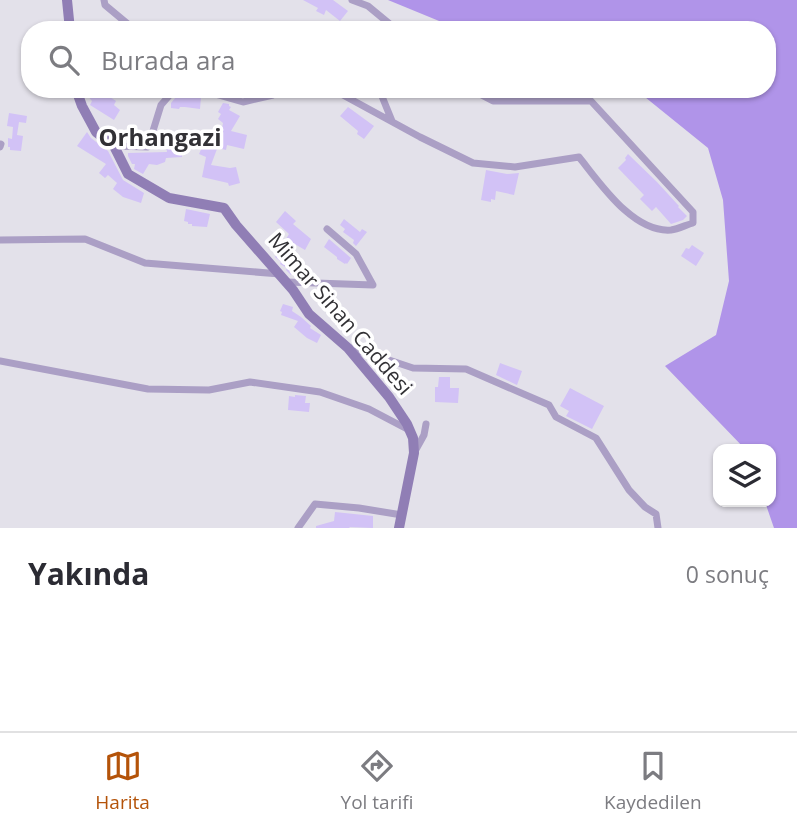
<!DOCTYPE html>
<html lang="tr">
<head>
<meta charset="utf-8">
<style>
	:root { --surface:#fff; --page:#f7f7f7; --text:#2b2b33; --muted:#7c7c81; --line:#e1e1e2; --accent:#b45309 }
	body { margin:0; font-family:"Open Sans",sans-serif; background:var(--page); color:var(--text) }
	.controls { position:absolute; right:21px; bottom:21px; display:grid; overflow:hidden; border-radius:14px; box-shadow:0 2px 5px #0004 }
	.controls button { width:63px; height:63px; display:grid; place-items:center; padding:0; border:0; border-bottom:2px solid var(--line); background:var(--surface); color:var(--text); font:35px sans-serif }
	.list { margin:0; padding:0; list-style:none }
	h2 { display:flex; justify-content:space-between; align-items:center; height:91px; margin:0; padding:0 28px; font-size:30px }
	h2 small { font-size:23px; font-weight:400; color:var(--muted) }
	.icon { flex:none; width:38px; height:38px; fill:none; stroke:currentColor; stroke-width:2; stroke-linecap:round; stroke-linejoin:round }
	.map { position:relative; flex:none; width:797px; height:528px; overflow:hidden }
	.search { position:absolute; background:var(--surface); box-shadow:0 2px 5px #0004; left:21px; right:21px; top:21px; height:77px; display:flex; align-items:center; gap:18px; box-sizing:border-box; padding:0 24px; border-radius:28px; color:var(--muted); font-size:26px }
	.sheet { height:203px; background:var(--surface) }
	nav { display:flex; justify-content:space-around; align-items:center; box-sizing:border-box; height:98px; border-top:2px solid var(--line); background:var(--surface); font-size:19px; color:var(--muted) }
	nav a { display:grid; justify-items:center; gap:4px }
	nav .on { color:var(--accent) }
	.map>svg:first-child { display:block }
	.forest { fill:#b094e9 }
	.building { fill:#d2c2f6 }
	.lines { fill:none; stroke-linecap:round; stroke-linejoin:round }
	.street { stroke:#ab9fc5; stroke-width:7 }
	.secondary { stroke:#907eb5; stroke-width:10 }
	.labels { text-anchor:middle; stroke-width:7; stroke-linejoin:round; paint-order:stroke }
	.street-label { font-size:21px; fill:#323135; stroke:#fff }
	.quarter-label { font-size:24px; font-weight:bold; fill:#323135; stroke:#fff }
</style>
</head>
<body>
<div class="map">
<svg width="797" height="528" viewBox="0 0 797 528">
	<rect width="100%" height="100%" fill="#e3e1ea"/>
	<path class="forest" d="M388 0H797V528H774L765 502H771V449H745L665 366 716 335 729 281 723 200 708 148 635 89H767V30H461Z"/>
	<path class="building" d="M303 0H333L348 11 340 21 326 10 324 15 316 11 318 8Z
		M89 89H98L116 101 114 105 120 110 114 120 90 105 92 101 86 94Z
		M180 92 201 97 200 109 185 107H180L179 109 171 108V103Z
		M223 103 229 104V106L231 107 229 110 240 116 231 131 247 135 244 149 227 145 226 150 218 148 223 123 218 119 221 114 218 112Z
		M348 107 374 126 364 139 357 134 358 131 340 116Z
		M9 113 27 116 26 123 19 122 17 135 23 136 21 151 10 150V147H8V138L12 139 13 127 7 126Z
		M87 132 91 138 108 151 123 180 144 193 141 203 123 197 113 189 117 183 108 175 105 178 99 173 106 164 77 146Z
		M181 142 182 157 166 158 165 162 157 165 149 164 143 174 134 169 135 164H132L128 156V153L167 152 166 144Z
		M204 143 217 149 211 165 230 168 236 167 240 183 229 186 228 183 202 177 206 157 199 154Z
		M628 154 657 182 679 206 678 207 687 216 683 220 671 224 656 207 652 211 640 199 644 195 618 168 626 160 625 158Z
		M486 170 507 174 519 173 514 195 496 191 495 200 491 199V202L481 200Z
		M186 209 210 214 207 227 192 226V224H188V222L184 221Z
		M285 211 296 221 293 224 311 239 305 250 293 243 287 252 297 258 293 264 297 265 291 275 286 270 287 268 280 264 281 262 275 257 289 234 276 222Z
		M344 219 360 232 362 229 367 232 356 246 353 243 354 240 343 232 345 229 340 225Z
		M329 239 351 258 347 264 346 263 345 264 337 259V257L324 247Z
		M692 245 704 253 696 266 681 256 686 248 689 249Z
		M283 304 293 307 292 311 301 317 311 326 310 328 321 335 317 343 307 338 294 327 298 321 281 315 282 312 280 311Z
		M500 363 522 371 517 385 496 375Z
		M439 377H450V388H459L458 403 435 402V387H438Z
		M570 388 604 406 592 429 566 416 569 411 560 406Z
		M295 395 306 396 305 403H310L309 412 288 410 289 396 295 397Z
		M335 512 373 516V528L350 527 349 528H316V526L334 521Z"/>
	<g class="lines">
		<path class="street" d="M104 0 105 5 135 30
			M352 0 368 6 397 30
			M189 89 208 92 243 102 273 95 281 89
			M337 89 343 95 420 137 473 163 515 167 579 157C600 183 633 233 671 230 678 229 686 225 693 223V212L591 101H493L470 89
			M379 89 392 121
			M114 146 148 147 161 105 175 89
			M0 147 1 144
			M0 240 85 239 145 263 280 274
			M287 282 373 285 356 254 327 229
			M351 351 365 352 413 368 466 369 549 405 556 417 596 438 629 490 645 507 656 514 658 528
			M0 361 148 389 209 390 250 382 320 392 369 409 409 430
			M414 453 424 435 426 424
			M298 528 315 504 359 508 402 515"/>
		<path class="secondary" d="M67 0 70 30
			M76 89 82 106 96 132 114 146 128 174 169 198 224 208 236 225 293 290 309 314 348 348 389 397 407 424 413 438 414 453 399 528"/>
	</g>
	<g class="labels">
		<g class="street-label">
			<text transform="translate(340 314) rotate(49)" y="7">Mimar Sinan Caddesi</text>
		</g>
		<g class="quarter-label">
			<text x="160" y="146">Orhangazi</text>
		</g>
	</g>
</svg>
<div class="controls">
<button><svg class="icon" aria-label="layers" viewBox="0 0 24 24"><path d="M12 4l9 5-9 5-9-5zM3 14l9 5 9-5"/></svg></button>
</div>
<div class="search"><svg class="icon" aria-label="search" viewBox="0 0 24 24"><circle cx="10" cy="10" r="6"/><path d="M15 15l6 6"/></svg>Burada ara</div>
</div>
<section class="sheet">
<h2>Yakında<small>0 sonuç</small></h2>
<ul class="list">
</ul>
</section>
<nav>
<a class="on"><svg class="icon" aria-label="map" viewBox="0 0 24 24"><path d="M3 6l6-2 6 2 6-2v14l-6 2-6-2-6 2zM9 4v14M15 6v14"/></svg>Harita</a>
<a><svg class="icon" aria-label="directions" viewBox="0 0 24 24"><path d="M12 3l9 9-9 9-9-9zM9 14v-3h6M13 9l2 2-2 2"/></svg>Yol tarifi</a>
<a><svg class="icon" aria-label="saved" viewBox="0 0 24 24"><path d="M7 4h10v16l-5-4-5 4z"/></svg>Kaydedilen</a>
</nav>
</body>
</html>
